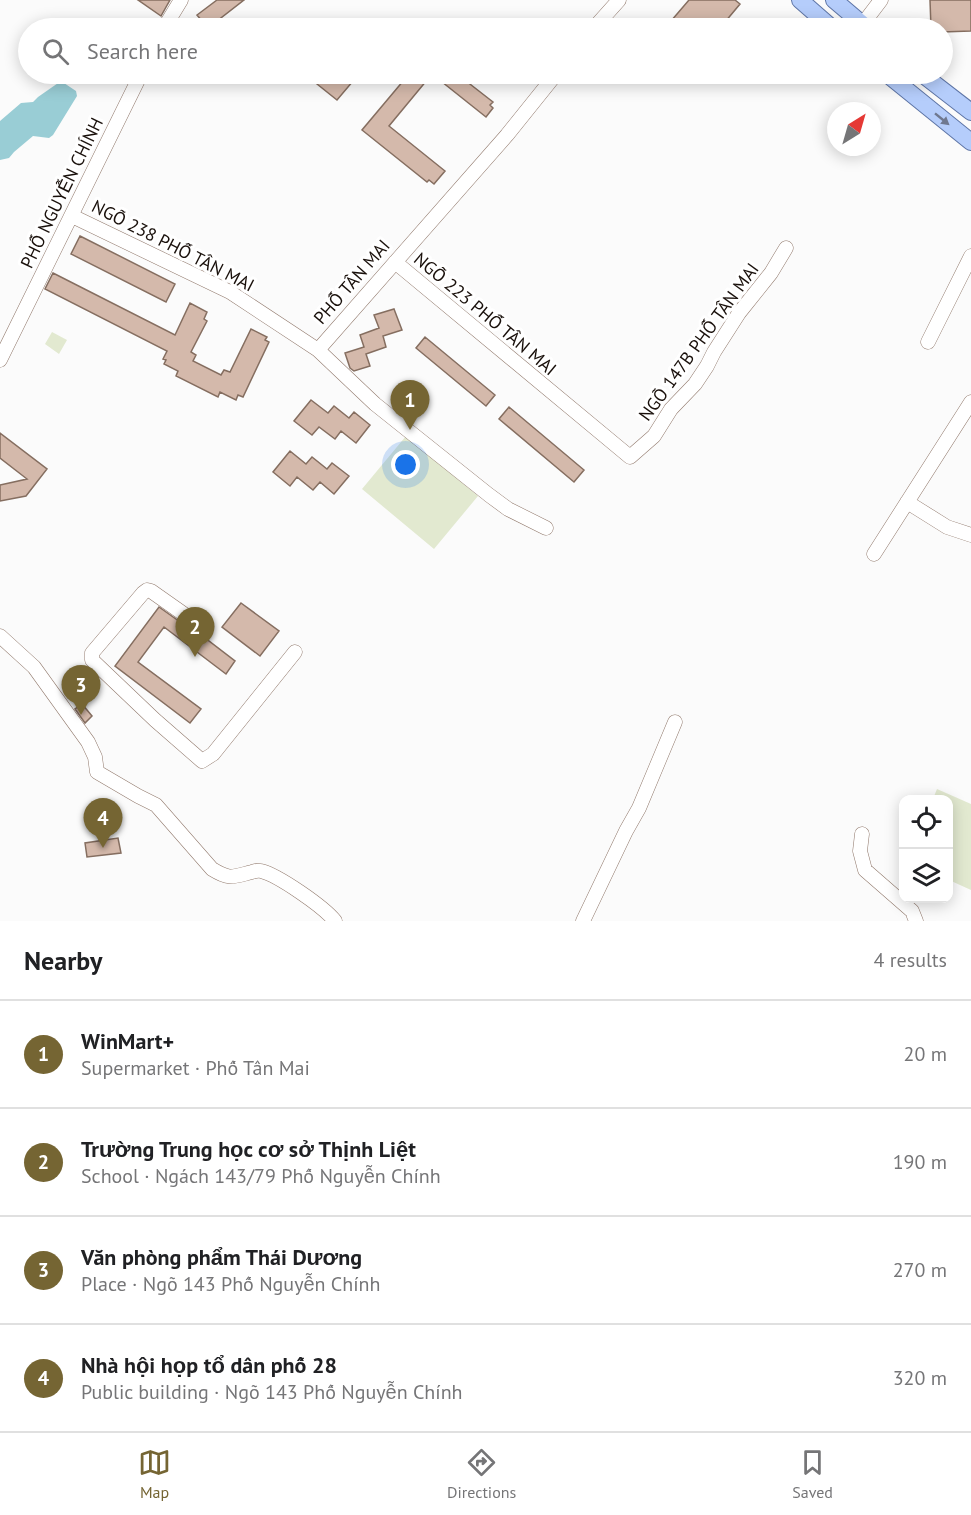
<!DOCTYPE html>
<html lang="en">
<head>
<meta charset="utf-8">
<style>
	:root { --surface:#fff; --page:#f2f2f2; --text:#202124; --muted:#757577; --line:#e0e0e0; --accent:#756533 }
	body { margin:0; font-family:"PT Sans",sans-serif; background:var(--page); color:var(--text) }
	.controls { position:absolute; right:18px; bottom:18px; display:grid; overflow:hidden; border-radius:12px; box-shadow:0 3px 15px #0003 }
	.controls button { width:54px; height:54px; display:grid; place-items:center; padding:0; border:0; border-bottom:2px solid var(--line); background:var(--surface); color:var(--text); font:30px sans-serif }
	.compass { position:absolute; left:827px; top:102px; width:54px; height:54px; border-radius:50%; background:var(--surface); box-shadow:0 3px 15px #0003; rotate:37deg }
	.you { position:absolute; left:406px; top:465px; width:21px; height:21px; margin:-15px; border:4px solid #fff; border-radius:50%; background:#1a73e8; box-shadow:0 0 0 9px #1a73e833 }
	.badge { display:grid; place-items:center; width:39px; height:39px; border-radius:50%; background:var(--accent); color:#fff; font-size:20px; font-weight:700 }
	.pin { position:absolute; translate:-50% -50px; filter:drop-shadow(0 2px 3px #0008) }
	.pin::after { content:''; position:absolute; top:32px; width:21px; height:18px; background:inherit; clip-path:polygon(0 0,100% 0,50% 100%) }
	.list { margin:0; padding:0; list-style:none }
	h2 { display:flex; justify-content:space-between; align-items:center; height:78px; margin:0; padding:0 24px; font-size:26px }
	h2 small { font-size:20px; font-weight:400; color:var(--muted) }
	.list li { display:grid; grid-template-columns:39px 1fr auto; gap:18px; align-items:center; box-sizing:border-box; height:108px; padding:0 24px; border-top:2px solid var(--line) }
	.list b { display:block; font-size:22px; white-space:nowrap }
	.list p { margin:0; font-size:20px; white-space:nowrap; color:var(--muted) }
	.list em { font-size:20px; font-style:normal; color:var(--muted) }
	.icon { flex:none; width:33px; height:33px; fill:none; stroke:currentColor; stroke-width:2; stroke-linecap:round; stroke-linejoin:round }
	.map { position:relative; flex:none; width:971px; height:921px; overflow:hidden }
	.search { position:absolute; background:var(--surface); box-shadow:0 3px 15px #0003; left:18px; right:18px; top:18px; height:66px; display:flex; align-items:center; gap:15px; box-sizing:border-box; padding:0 21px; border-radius:33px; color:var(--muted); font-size:22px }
	.sheet { height:510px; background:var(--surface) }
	nav { display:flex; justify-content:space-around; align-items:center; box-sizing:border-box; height:84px; border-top:2px solid var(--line); background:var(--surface); font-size:16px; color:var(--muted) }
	nav a { display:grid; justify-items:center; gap:3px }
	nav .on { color:var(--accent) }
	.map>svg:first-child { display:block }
	.green { fill:#e2e9d0 }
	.water { fill:#99cdd5 }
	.building { fill:#d4b9ab; stroke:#856e60; stroke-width:1.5 }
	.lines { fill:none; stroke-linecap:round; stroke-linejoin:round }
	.minor-casing { stroke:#91796c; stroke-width:15 }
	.major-casing { stroke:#5e75a6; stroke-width:18 }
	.minor { stroke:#fff; stroke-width:14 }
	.major { stroke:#b5cdfb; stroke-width:16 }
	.oneway { fill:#6f788f }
	.labels { text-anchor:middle; stroke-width:6; stroke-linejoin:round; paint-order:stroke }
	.street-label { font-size:18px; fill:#19100b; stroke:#fff }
</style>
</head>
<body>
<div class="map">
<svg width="971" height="921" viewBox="0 0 971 921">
	<rect width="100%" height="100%" fill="#fbfbfb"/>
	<path class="green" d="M52 332 67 340 59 354 45 344Z
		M406 436 478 496 434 549 362 489Z
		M937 789 971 804V890L949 880 948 800 933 799Z"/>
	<path class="water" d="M61 81 76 91 77 96 53 135 49 138 33 136 14 152 9 158 0 160V121L21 103 33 102 38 97Z"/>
	<path class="building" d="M138 0H170L161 16Z
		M217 0H244L208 28 197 15Z
		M689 0H735L740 4 720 28H665Z
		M930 0H971V31L942 32V28H931Z
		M318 74H359L337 100 312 80Z
		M409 74H457L493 102 490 105 493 108 486 117 432 74 389 126 445 171 434 184 429 180 427 182 362 130Z
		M80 236 175 284 166 302 71 254Z
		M53 273 175 335 190 303 207 312 204 319 207 321 191 352 196 355 193 361 221 375 224 370 230 372 251 329 267 337 265 340 269 342 243 397 238 395 236 400 220 392 218 397 176 376 178 371 164 364 166 360 163 359 167 351 45 289Z
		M394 309 402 330 383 336 386 347 366 354 370 366 354 371 350 368 345 353 364 347 360 335 379 328 374 315Z
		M425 337 495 395 486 406 416 348Z
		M311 400 328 413 334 406 349 418 354 412 370 425 356 443 341 431 335 439 319 427 312 435 294 421Z
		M509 407 584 470 574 482 499 419Z
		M0 433 47 469 26 496 0 501V485L27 479 0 458Z
		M290 451 306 464 312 457 327 469 332 463 349 476 334 494 320 482 313 490 297 477 290 486 273 472Z
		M241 603 279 631 260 656 222 627Z
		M159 607 200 636 205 638 235 661 226 674 164 627 138 662 201 709 190 723 115 666Z
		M82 704 92 716 85 723 75 709Z
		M118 838 121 853 87 857 85 843Z"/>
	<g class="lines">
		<g class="minor-casing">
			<path id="minor" d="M862 25 881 0
				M164 28 181 0
				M594 28 619 0
				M72 216 230 292 318 350 375 404 489 495 508 509 546 528
				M395 262 630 457 654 436 671 409 695 384 707 366 714 352 739 313 771 273 786 248
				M928 342 971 256
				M318 350 507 135 556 74
				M0 360 141 74
				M907 502 947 527 971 535
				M874 554 971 402
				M205 629 151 591 147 590 143 593 92 653V660L155 720 202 761 213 754 295 652
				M0 636 34 667 88 742 95 757 97 772 138 796 156 805 212 869C230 880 232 877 252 872 255 871 257 870 261 871 278 875 324 907 335 921
				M862 834 860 851 865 870 912 911 916 921
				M583 921 626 831 639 808 675 722"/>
		</g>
		<g class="major-casing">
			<path id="major" d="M800 0 832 28
				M834 0 867 28
				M887 74 971 142
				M922 74 971 112"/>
		</g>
		<use href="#minor" class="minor"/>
		<use href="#major" class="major"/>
	</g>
	<defs><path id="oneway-solid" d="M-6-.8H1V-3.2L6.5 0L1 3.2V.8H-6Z" transform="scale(1.5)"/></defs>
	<use class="oneway" href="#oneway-solid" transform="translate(942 119) rotate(39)"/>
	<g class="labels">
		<g class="street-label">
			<text transform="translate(62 193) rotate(-64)" y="6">PHỐ NGUYỄN CHÍNH</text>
			<text transform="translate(173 246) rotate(27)" y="6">NGÕ 238 PHỐ TÂN MAI</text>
			<text transform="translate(352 282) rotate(-49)" y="6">PHỐ TÂN MAI</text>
			<text transform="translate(485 314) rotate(40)" y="6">NGÕ 223 PHỐ TÂN MAI</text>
			<text transform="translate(699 342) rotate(-54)" y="6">NGÕ 147B PHỐ TÂN MAI</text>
		</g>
	</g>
</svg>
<div class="controls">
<button><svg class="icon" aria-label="locate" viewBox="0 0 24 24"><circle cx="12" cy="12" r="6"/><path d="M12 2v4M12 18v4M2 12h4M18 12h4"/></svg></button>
<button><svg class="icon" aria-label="layers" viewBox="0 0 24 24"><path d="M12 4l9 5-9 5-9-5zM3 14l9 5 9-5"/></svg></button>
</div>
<svg class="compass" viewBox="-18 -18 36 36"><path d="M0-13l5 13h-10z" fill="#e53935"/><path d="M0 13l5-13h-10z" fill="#757577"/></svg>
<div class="you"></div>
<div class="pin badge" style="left:410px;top:430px">1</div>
<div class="pin badge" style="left:195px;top:657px">2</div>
<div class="pin badge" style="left:81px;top:715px">3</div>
<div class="pin badge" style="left:103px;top:848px">4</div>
<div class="search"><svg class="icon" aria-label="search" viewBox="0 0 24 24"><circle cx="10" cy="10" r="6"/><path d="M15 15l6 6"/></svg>Search here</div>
</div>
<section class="sheet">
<h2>Nearby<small>4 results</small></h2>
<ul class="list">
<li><span class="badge">1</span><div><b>WinMart+</b><p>Supermarket · Phố Tân Mai</p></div><em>20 m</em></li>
<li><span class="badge">2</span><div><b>Trường Trung học cơ sở Thịnh Liệt</b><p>School · Ngách 143/79 Phố Nguyễn Chính</p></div><em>190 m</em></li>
<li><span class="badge">3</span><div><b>Văn phòng phẩm Thái Dương</b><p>Place · Ngõ 143 Phố Nguyễn Chính</p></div><em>270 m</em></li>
<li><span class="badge">4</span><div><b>Nhà hội họp tổ dân phố 28</b><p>Public building · Ngõ 143 Phố Nguyễn Chính</p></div><em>320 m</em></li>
</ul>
</section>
<nav>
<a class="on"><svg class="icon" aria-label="map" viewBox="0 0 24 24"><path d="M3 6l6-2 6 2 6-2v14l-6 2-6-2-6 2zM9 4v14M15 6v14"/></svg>Map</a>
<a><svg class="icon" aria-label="directions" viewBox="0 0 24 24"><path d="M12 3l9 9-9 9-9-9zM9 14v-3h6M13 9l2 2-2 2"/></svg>Directions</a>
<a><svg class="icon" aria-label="saved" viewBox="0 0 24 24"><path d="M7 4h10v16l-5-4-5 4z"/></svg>Saved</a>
</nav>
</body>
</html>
